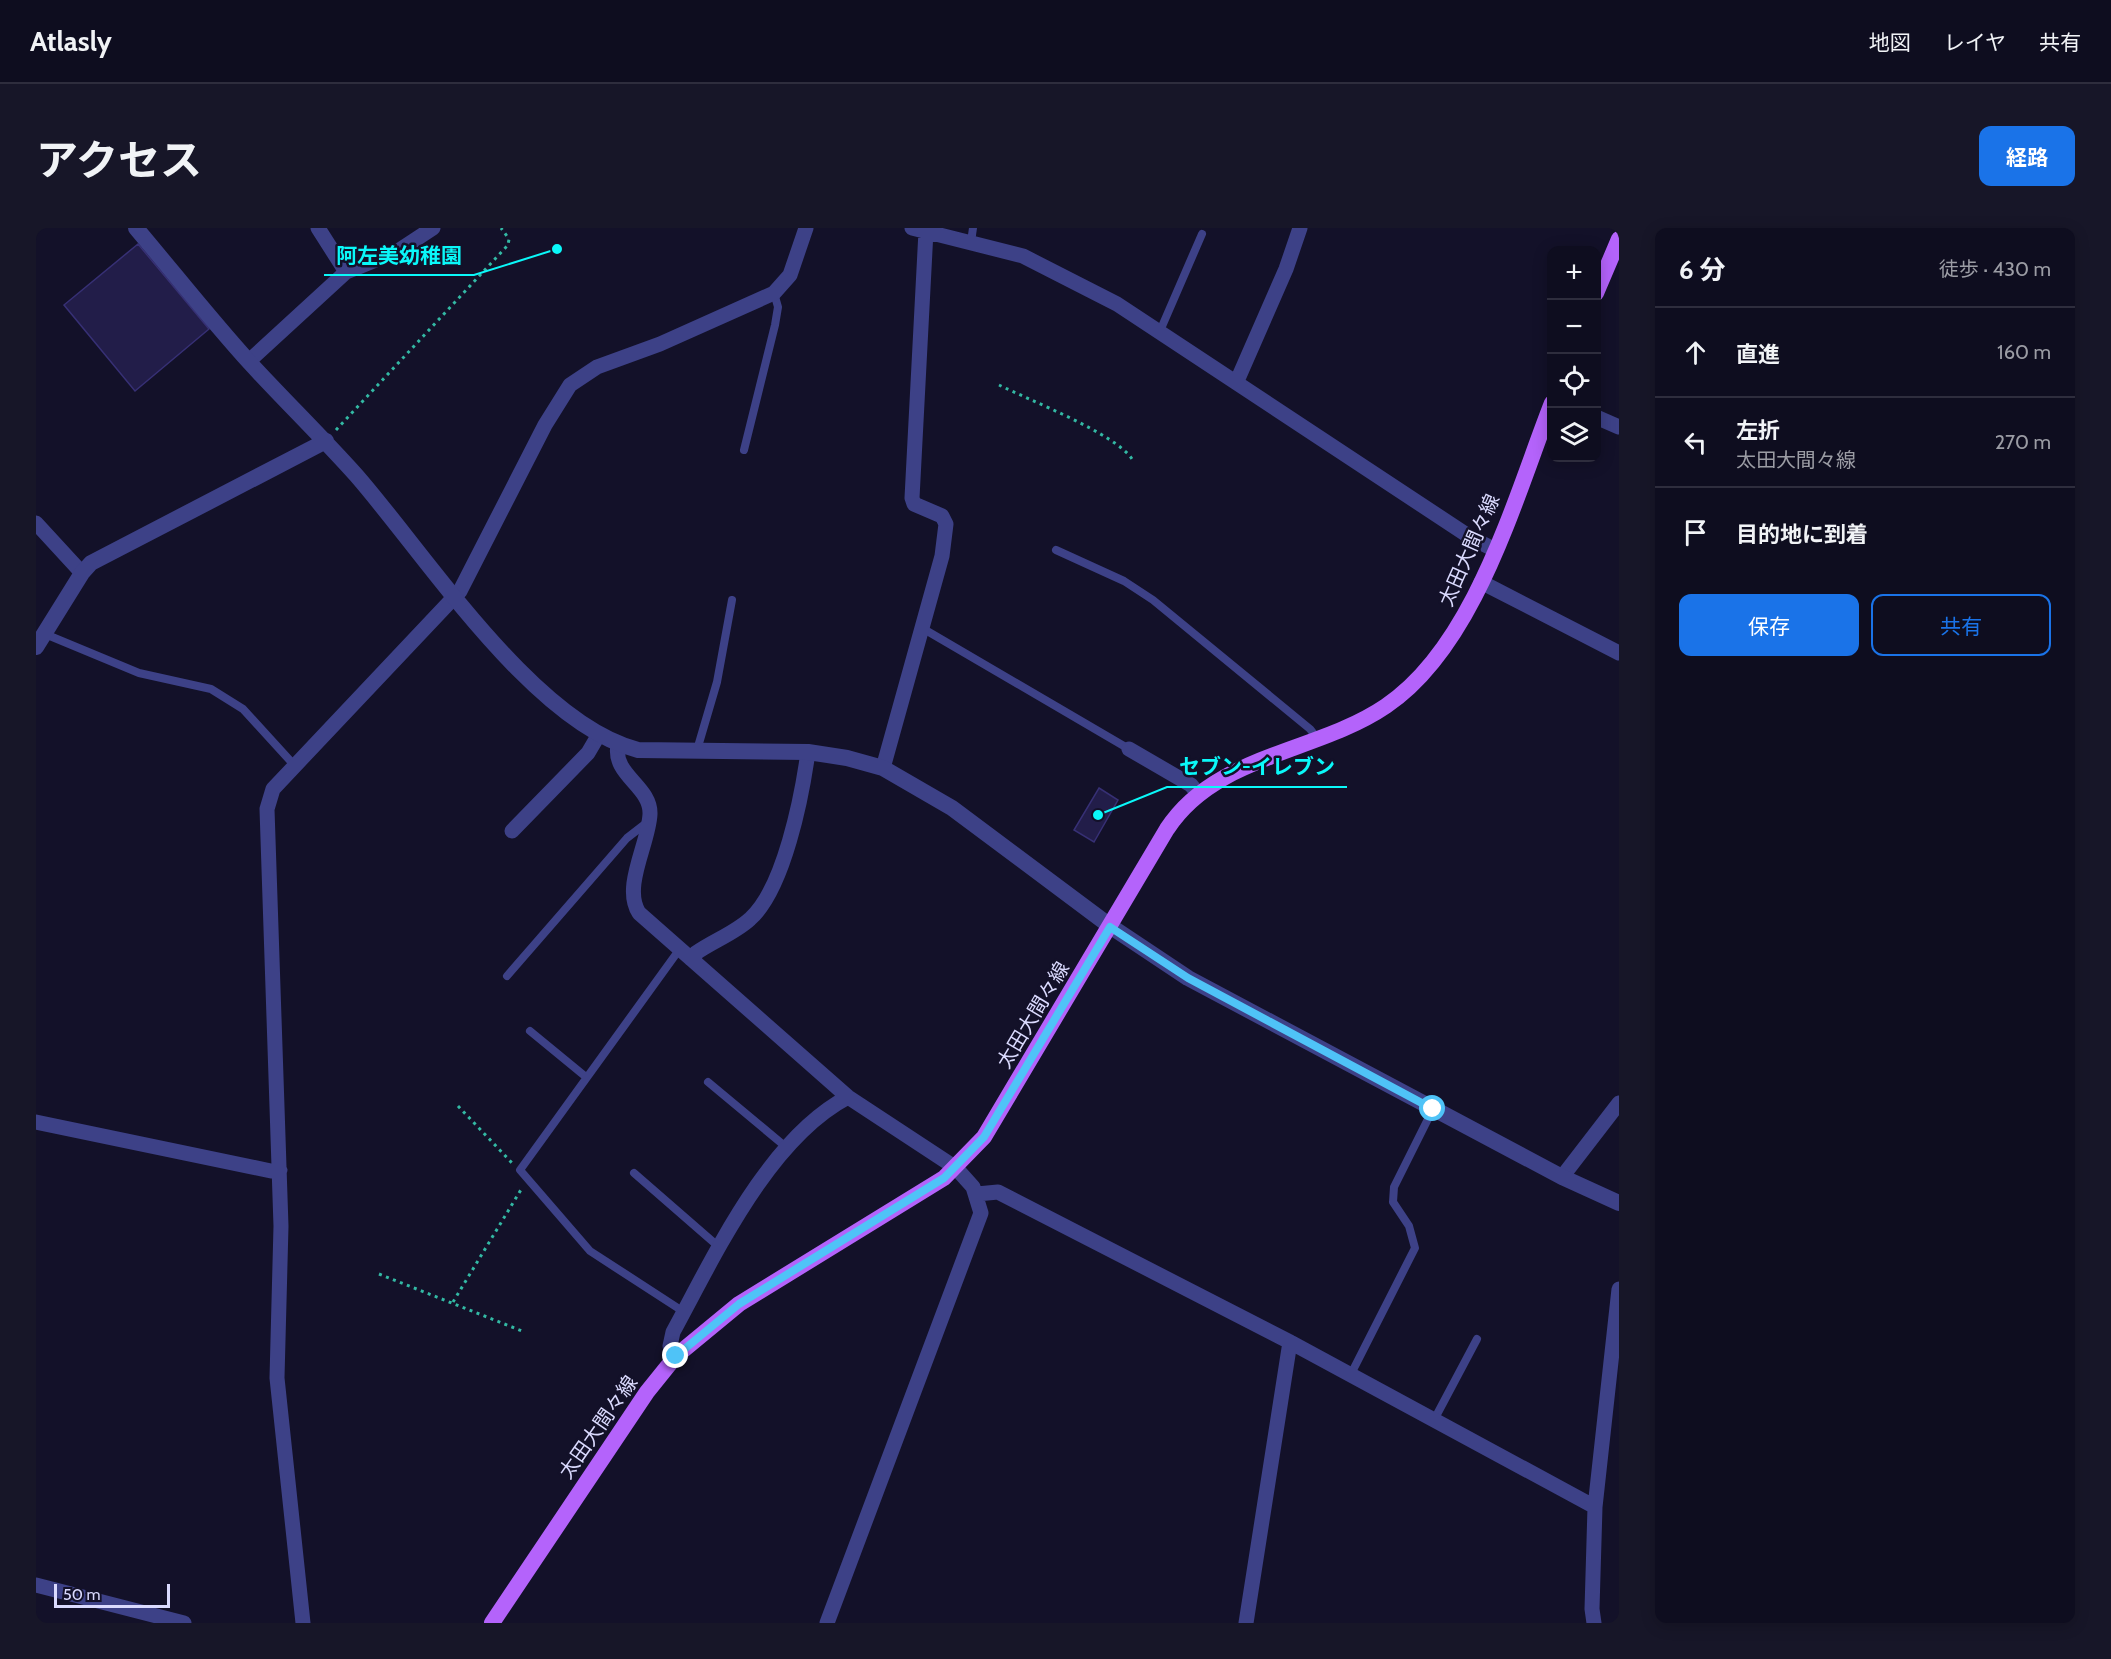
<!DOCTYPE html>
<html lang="ja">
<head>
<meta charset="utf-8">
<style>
	:root { --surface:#0e0d1f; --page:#171628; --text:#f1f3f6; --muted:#9b9ca4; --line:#2e2d3d; --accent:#1a73e8 }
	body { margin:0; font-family:Cabin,"Noto Sans JP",sans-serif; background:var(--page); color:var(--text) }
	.controls { position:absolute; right:18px; top:18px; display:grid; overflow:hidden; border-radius:12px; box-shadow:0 3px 15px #0003 }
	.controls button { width:54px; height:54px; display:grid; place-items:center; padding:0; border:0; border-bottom:2px solid var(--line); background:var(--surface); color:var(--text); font:30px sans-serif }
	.scale { position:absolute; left:18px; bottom:15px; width:116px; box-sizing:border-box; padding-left:6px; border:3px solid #dadafe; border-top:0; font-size:16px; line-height:21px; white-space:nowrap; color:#dadafe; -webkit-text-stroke:4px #131129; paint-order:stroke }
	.stop { position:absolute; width:18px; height:18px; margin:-14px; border:4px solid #4fc3f7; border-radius:50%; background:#fff }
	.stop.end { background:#4fc3f7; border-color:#fff; box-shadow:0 2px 6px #0008 }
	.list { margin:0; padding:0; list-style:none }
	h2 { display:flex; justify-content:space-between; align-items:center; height:78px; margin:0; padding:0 24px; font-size:26px }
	h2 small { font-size:20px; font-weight:400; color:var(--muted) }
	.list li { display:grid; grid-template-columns:39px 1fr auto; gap:18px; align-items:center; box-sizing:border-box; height:90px; padding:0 24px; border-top:2px solid var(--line) }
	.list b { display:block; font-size:22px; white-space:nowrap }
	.list p { margin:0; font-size:20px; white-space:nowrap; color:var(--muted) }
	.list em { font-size:20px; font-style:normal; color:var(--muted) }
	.actions { display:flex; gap:12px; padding:18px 24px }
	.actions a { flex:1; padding:14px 0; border:2px solid var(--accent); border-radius:12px; text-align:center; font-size:21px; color:var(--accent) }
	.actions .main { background:var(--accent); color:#fff }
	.icon { flex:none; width:33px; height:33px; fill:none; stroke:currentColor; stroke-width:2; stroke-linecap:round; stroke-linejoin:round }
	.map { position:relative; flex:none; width:1583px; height:1395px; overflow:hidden; border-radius:12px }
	header { display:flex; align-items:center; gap:36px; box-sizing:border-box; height:84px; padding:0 30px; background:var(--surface); border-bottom:2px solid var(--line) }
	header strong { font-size:28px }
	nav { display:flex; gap:33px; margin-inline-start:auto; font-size:21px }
	.intro { display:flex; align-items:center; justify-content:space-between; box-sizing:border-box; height:144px; padding:0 36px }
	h1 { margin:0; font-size:42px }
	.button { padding:15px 27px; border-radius:12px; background:var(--accent); color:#fff; font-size:21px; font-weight:700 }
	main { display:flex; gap:36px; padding:0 36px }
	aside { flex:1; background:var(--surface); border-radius:12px; box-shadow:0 3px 15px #0003 }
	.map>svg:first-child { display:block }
	.building { fill:#221d49; stroke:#373075; stroke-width:1.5 }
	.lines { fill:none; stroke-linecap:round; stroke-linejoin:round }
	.path { stroke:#33b9a4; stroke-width:3; stroke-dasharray:3 4.5; stroke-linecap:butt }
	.service { stroke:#3d4187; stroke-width:8 }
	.minor { stroke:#3d4187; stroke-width:15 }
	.tertiary { stroke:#3d4187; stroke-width:16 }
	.primary { stroke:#b463fb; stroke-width:16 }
	.route { stroke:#4fc3f7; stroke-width:8 }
	.labels { text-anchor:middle; stroke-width:5; stroke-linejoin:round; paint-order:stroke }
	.street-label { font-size:20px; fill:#dadafe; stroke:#131129 }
	.leader { fill:none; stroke:#0af8f9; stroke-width:2 }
	.callout-dot { fill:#0af8f9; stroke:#131129; stroke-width:2 }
	.callout-label { font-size:21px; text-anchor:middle; font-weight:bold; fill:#0af8f9; stroke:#131129; stroke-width:5; stroke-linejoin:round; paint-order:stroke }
</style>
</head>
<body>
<header>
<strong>Atlasly</strong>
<nav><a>地図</a><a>レイヤ</a><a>共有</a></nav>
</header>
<div class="intro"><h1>アクセス</h1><a class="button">経路</a></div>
<main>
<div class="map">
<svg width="1583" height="1395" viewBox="0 0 1583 1395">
	<rect width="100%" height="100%" fill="#131129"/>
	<path class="building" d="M102 16 173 101 99 163 28 77Z
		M1063 560 1082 572 1058 614 1038 602Z"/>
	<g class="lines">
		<path class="path" d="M963 157C993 172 1080 206 1096 231
			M300 202 472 17 473 11 465 0
			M422 878 477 936
			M343 1046 486 1103
			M417 1074 486 960"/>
		<path class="service" d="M935 14 937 0
			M1124 103 1166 6
			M708 222 739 97 742 79 738 65
			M1020 322 1088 353 1117 372 1274 501 1281 510
			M886 400 1093 521
			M9 406 103 445 175 461 207 481 259 538
			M661 522 681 454 696 372
			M643 722 484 942 554 1023 648 1084
			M471 748 591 610 613 593
			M494 803 550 849
			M672 854 750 919
			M598 945 683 1019
			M1315 1146 1379 1020 1373 998 1357 974 1358 959 1397 881
			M1398 1192 1441 1111"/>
		<path class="minor" d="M282 0 310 44
			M876 0 987 28 1081 76 1434 309 1459 322
			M213 133 310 44 362 23 397 0
			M1201 153 1250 41 1264 0
			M1560 189 1583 199
			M0 295 46 345
			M1445 354 1583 425
			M582 517C576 547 615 558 614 586 613 615 586 659 603 685L812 869 920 940 937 959 945 985 791 1395
			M1093 521 1155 557 1163 567
			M847 540 906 328 910 296 906 288 878 276 876 270 890 3
			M476 603 552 525 562 508
			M655 731 660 725C677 713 699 705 714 691 748 661 766 568 772 524
			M0 894 235 943 244 942
			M1526 949 1583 875
			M941 966 962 964 1254 1114 1559 1279
			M640 1128 634 1118 637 1104C679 1027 732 911 812 869
			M0 1357 148 1395
			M267 1395 241 1150 245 998 231 581 237 561 424 363 509 197 534 157 561 139 624 116 738 65 754 47 770 0
			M1210 1395 1254 1114
			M1558 1395 1556 1381 1559 1279 1583 1061"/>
		<path class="tertiary" d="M100 0C138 45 175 92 214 135 249 173 286 209 320 247 390 327 498 496 602 522L772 524 811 530 847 540 916 580 1074 698 1152 750 1526 949 1583 975
			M0 419 46 345 55 335 290 213"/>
		<path class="primary" d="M1560 65 1583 11
			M456 1395 611 1164 640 1128 703 1076 908 950 948 909 1131 601C1180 526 1281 525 1350 478 1439 418 1478 272 1516 175"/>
	</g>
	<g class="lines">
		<path class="route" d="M640 1128 703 1076 908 950 948 909 1074 699 1152 750 1397 881"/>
	</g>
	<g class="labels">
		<g class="street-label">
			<text transform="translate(1433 322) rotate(-66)" y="7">太田大間々線</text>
			<text transform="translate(997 787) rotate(-59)" y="7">太田大間々線</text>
			<text transform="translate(562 1199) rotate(-55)" y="7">太田大間々線</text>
		</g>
	</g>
	<path class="leader" d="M521 21L438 47H288M1062 587L1131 559H1311"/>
	<g class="callout-dot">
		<circle cx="521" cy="21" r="6"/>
		<circle cx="1062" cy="587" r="6"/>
	</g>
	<g class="callout-label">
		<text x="363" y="35">阿左美幼稚園</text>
		<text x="1221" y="546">セブン-イレブン</text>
	</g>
</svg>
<div class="controls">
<button>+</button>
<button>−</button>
<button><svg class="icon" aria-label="locate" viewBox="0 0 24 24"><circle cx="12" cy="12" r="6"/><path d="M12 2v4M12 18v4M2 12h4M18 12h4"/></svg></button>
<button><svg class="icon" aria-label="layers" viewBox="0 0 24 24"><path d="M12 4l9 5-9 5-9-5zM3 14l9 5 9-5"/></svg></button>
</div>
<div class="scale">50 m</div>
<div class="stop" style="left:1397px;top:881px"></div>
<div class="stop end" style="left:640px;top:1128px"></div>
</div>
<aside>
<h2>6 分<small>徒歩 · 430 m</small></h2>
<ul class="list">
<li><svg class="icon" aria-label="ahead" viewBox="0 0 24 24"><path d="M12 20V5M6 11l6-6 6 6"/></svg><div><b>直進</b></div><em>160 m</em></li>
<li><svg class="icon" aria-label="left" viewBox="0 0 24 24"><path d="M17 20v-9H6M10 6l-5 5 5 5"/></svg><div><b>左折</b><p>太田大間々線</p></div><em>270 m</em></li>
<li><svg class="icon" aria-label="arrive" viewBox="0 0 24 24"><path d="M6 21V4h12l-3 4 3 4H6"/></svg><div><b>目的地に到着</b></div></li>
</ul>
<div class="actions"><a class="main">保存</a><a>共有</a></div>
</aside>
</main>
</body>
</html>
